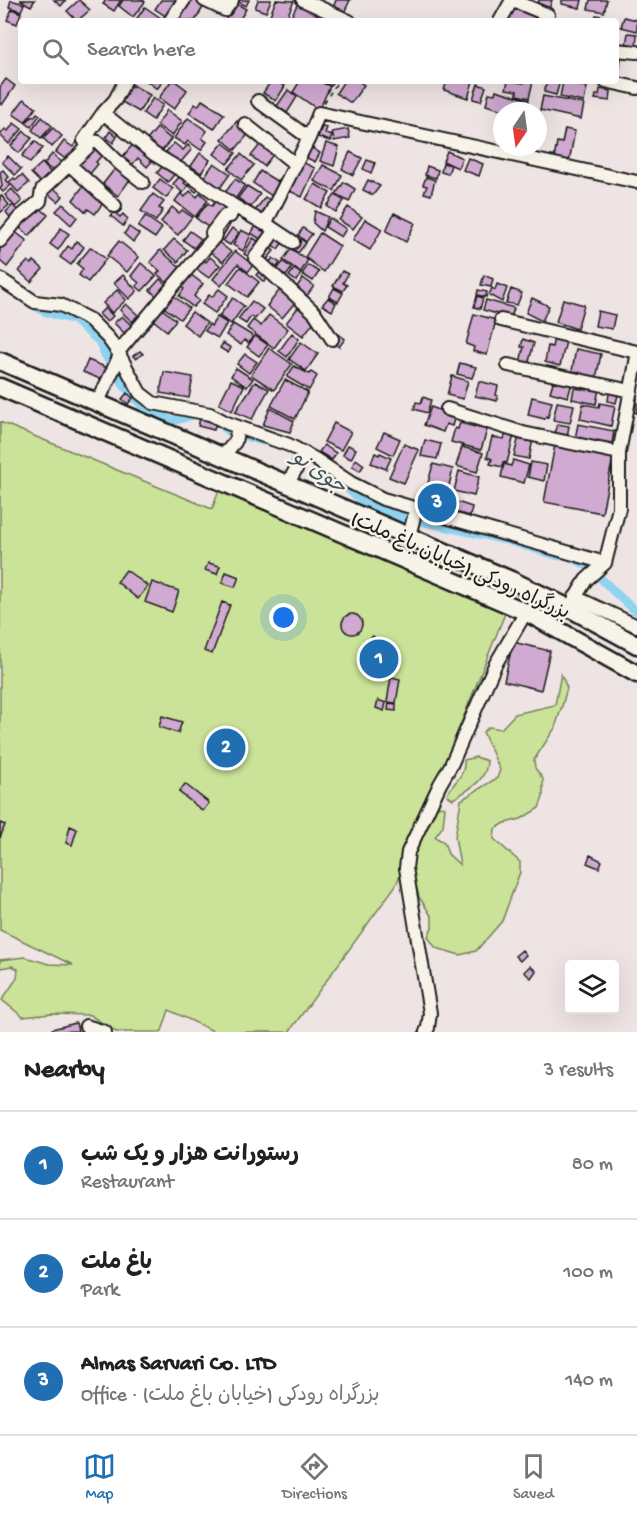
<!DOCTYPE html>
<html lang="en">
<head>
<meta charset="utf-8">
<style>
	:root { --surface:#fff; --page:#f2f2f2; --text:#202124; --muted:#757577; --line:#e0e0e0; --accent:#1f6fb2 }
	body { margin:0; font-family:"Gochi Hand","Playpen Sans Arabic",sans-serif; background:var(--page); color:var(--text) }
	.controls { position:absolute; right:18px; bottom:18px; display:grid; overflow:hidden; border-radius:6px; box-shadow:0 6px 24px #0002 }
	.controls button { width:54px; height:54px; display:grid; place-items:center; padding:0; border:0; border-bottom:2px solid var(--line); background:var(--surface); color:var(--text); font:30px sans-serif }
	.compass { position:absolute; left:493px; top:102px; width:54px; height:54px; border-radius:50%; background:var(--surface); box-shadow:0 6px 24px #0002; rotate:193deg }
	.you { position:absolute; left:284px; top:618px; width:21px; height:21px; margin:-15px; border:4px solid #fff; border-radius:50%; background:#1a73e8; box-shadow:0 0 0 9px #1a73e833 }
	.badge { display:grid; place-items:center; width:39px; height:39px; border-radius:50%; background:var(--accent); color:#fff; font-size:20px; font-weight:700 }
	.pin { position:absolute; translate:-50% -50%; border:3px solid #fff; box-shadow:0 2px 6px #0006 }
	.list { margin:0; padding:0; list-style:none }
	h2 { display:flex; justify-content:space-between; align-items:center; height:78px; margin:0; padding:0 24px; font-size:26px }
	h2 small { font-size:20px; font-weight:400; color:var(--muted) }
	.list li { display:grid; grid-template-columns:39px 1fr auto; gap:18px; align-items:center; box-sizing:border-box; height:108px; padding:0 24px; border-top:2px solid var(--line) }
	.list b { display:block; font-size:22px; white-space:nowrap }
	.list p { margin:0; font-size:20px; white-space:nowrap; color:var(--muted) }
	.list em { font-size:20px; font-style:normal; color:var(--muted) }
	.icon { flex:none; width:33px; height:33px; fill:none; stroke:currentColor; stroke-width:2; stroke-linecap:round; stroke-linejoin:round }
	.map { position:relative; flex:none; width:637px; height:1032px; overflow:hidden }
	.search { position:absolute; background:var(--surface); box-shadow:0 6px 24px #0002; left:18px; right:18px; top:18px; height:66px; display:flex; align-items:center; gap:15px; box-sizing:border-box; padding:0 21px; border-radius:6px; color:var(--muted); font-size:22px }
	.sheet { height:402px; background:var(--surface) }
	nav { display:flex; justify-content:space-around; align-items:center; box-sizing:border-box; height:84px; border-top:2px solid var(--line); background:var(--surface); font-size:16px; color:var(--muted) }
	nav a { display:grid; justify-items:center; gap:3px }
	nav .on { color:var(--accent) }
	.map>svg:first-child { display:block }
	.green { fill:#cbe398; stroke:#74805a; stroke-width:1.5 }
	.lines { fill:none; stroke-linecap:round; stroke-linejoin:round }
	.canal { stroke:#8fd3f1; stroke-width:9 }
	.building { fill:#d1aad2; stroke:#1c1c1c; stroke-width:1.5 }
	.minor-casing { stroke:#1c1c1c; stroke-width:16 }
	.highway-casing { stroke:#1c1c1c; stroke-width:21 }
	.path { stroke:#1c1c1c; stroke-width:1.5; stroke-dasharray:4.5 4.5; stroke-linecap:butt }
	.minor { stroke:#f7f3e8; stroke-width:12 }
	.highway { stroke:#f7f3e8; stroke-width:16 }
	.labels { text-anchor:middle; stroke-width:5; stroke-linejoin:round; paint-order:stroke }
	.street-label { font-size:20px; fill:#1c1c1c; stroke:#f7f3e8 }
	.water-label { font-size:21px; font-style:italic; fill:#3e535c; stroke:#f7f3e8 }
</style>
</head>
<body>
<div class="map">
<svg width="637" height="1032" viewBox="0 0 637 1032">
	<rect width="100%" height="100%" fill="#efe4e4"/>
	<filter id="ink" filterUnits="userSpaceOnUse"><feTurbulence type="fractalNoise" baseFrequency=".0167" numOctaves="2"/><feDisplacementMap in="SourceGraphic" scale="12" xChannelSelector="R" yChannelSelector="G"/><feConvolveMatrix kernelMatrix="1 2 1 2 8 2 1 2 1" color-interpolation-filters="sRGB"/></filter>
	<g filter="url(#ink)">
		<path class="green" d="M0 422 212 509 221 485 506 611 396 885 289 1032H215L169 1010 162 1031 160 1032H116L90 1015 51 1014 23 1017 2 1000 17 978 18 969 12 966 0 968V960L25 957 49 964 73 965 0 930Z
			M561 674 567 688 562 706 555 728 534 760 535 768 543 779V797L539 808 521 819 505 823 495 829 494 839 520 862V872L502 921 476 951 460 955 436 948 428 937 432 927V917L419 897 410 861 433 812 439 806 445 807 443 826 435 837 444 842 448 854 460 865 455 837 461 800 497 778 500 770 483 732 489 727 501 729 515 714 555 705Z
			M476 757 487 761C487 781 468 790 453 799L447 795C452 782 466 777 464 760Z"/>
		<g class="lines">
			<path class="canal" d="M30 303 46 312 74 320 99 341 106 356 127 389 146 410 173 421 196 414 199 415
				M218 422 228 431 262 441
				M335 478 367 505 393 515 507 540 559 556
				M576 560C592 564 618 600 637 611"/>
		</g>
		<path class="building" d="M11 0 24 4 21 11 9 7Z
			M20 0H35L31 6Z
			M54 0H66L61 6Z
			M79 0 90 10 77 21 67 11Z
			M106 0H121L114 11 103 4Z
			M123 0H143L145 2 133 17 119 6Z
			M161 0H179L167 17 155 9Z
			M187 0H198L205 4 195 21H181L176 18Z
			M235 0H249L246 6Z
			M258 0H271L266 12 255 8Z
			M276 0 294 1 285 21 270 15Z
			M336 0H350L343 15 332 10Z
			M539 0H552L549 9 537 6Z
			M562 0H582L580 8 562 4Z
			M590 0H607L604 12 588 9Z
			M235 3 246 9 239 21H225Z
			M298 3 318 12 314 21H289Z
			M515 5 536 17 535 21H506Z
			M145 7 165 21H135Z
			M12 9 21 13 17 24 7 20Z
			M323 13 336 21H318Z
			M596 15 602 16 603 21H595Z
			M624 17 637 20V31L621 27Z
			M628 33 637 34 636 47 626 45Z
			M616 57H621L619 77H616Z
			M6 79 15 86 2 105 0 104V87Z
			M147 81H163L157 89Z
			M171 81H175L187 90 174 109 159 98Z
			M271 81H277L285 86 276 101 263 93Z
			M300 81H318L330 86 319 110 293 92Z
			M320 81H334L331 86Z
			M344 81H358L364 85 351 103 336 93Z
			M447 81H473L468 98 444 90Z
			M508 81 524 83V81H533L529 98 517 95V91L506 89Z
			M547 81H560L556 95 544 92Z
			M563 82 587 87 584 102 560 97Z
			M127 84 132 87 133 85 150 95 139 112 122 102 127 94 123 91Z
			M478 84 486 87 481 101 473 99Z
			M600 89 611 91 610 101 595 99 596 95H599Z
			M288 90 297 97 287 113 277 106Z
			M496 90 529 100 526 111H506L486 105 489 93 495 94Z
			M543 96 584 104 581 119 540 110Z
			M153 98 163 105 153 120 143 113Z
			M24 99 36 108 25 122 13 114Z
			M202 100 224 114 214 129 189 113 195 104 198 106Z
			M167 110 182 121 172 136 157 125Z
			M37 113 40 115 31 127 26 123 32 116 34 117Z
			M42 117 52 126 41 138 32 130Z
			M188 118 207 131 202 138 207 142 201 150 188 141 185 145 174 138Z
			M237 121 250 132 235 150 222 139Z
			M14 123 22 129 9 144 0 135 5 129 8 131Z
			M322 127 327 128 325 133 332 136 330 141 318 137Z
			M53 128 62 136 52 147 43 138Z
			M157 128 171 139 162 151 147 140Z
			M348 129 350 138 334 141 332 132Z
			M565 129 575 131 569 162 554 159 557 142 562 143Z
			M24 131 32 138 19 153 11 146Z
			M110 131 117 137 113 143 106 137Z
			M35 141 43 148 30 163 22 156Z
			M64 141 73 147 76 142 84 147 79 153 74 150 67 160 56 152Z
			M263 141 276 151 264 166 251 156Z
			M134 143 153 160 147 167 138 158 129 168 120 160Z
			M174 143 183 150 188 145 192 149 180 163 166 152Z
			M223 143 236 153 227 164 214 154Z
			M326 143 339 147 334 166 320 161Z
			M94 145 104 153 96 162 98 164 89 175 78 165Z
			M309 146 320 153 315 162 303 156Z
			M447 151 462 158 458 168 443 161Z
			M350 152 362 158 353 175 342 169Z
			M200 153 210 160 201 173 191 166Z
			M52 154 62 162 54 172 44 164Z
			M241 154 254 165 241 180 228 169Z
			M8 156 21 169 15 175 2 162Z
			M468 158 483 164 479 176 463 170Z
			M367 160 375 163 371 173 363 169Z
			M300 161 315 168 302 197 286 189Z
			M166 162 177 171 168 182 157 173Z
			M42 163 52 174 41 183 31 173Z
			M214 163 230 174 218 191 202 180Z
			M443 163 451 165 448 174 441 172Z
			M323 165 342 175 334 191 314 181Z
			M117 166 132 177 118 196 103 184Z
			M427 166 438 170 436 178 425 175Z
			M3 170 9 177 6 180 11 185 3 192 0 189 2 186 0 172Z
			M260 171 280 183 272 196 253 183Z
			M22 175 29 183 18 192 9 182 14 178 16 180Z
			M181 175 187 180 184 183 188 186 183 193 173 184Z
			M426 177 435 180 431 195 424 193 427 186 423 185Z
			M160 179 173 189 166 198 153 188Z
			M235 179 245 185 234 201 224 194Z
			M192 180 201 187 196 192 188 185Z
			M368 180 380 186 373 195 363 190Z
			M344 182 355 189 349 202 336 194Z
			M315 184 330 193 321 208 306 199Z
			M84 185 105 200 95 214 88 209 86 212 73 200Z
			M247 186 260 194 251 207 238 198Z
			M52 187 63 196 58 202 47 193Z
			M12 189 22 201 15 207 5 195Z
			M190 191 197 197 200 193 208 200 195 217 175 201 181 193 185 197Z
			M153 194 164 202 159 208 163 210 156 221 141 211Z
			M1 195 9 205 0 213V196Z
			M335 195 344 201 336 212 327 206Z
			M265 197 274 203 264 217 255 211Z
			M218 198 233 209 212 230 196 218 208 203 212 206Z
			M63 204 77 217 71 225 56 211Z
			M13 205 20 214 12 220 6 212Z
			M39 207 48 215 29 236 20 228Z
			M172 207 179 213 182 210 192 217 178 235 161 222Z
			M348 207 362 217 353 229 339 220Z
			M315 211 328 217 322 231 313 223Z
			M114 212 120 217 123 214 128 219 123 226 111 216Z
			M394 213 415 223 406 242 386 231Z
			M145 216 162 228 155 238 138 227Z
			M330 218 346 229 341 237 325 227Z
			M365 219 382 229 370 250 353 240Z
			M224 221 230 225 222 237 216 232Z
			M259 222 273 231 265 242 251 233Z
			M129 227 139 234 133 242 124 234Z
			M61 228 69 234 58 250 50 244Z
			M232 228 239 233 230 245 223 241Z
			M303 228 312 234 306 242 298 235Z
			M241 230 251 235 243 251 233 245Z
			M14 231 27 241 7 267 0 261V249Z
			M190 231 201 239 194 248 183 240Z
			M276 231 286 238 278 249 268 242Z
			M320 233 340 246 324 272 305 257Z
			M253 238 260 242 251 258 244 254Z
			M174 239 187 250 178 262 164 250Z
			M301 239 306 243 298 253 293 249Z
			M77 241 84 247 71 265 60 257 68 246 72 249Z
			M119 241 139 257 127 272 107 256Z
			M217 241 231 252 223 262 209 251Z
			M266 245 274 251 265 262 257 256Z
			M91 247 106 259 88 282 79 275 83 269 77 264Z
			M291 249 308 260 301 272 283 260Z
			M160 250 184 271 171 286 157 274 160 271 150 262Z
			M235 251 253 265 248 272 238 264 221 286 213 279Z
			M210 257 220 265 209 278 195 268 202 259 206 262Z
			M273 258 280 263 275 270 268 264Z
			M28 261 32 264 34 261 43 269 31 282 19 271Z
			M283 262 292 268 284 279 275 272Z
			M141 263 156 276 142 291 136 286 139 283 131 276Z
			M308 265 319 272 313 281 302 274Z
			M240 267 259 282 247 297 228 283Z
			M263 267 271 274 264 282 256 275Z
			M294 269 301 274 296 281 289 276Z
			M342 271 348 274 343 283 347 285 343 291 333 286Z
			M190 274 203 284 194 296 199 301 193 307 179 296 184 289 180 286Z
			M123 275 137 291 129 299 114 283Z
			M484 275 493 279 491 287 481 285Z
			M303 278 314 286 306 297 296 288Z
			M160 279 170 288 159 299 150 290Z
			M497 284 507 288 502 302 489 295 492 288 495 290Z
			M283 286 298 299 282 318 267 306Z
			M334 288 343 293 338 302 329 297Z
			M219 289 228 296 215 313 202 304 209 295 212 297Z
			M511 289 522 293 517 305 506 303Z
			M117 290 126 300 112 313 103 303Z
			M478 290 487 292 486 297 477 295Z
			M171 294 189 308 180 319 162 306Z
			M477 296 483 298 480 309 474 307Z
			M233 298 244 306 231 324 219 316Z
			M328 298 336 303 332 311 322 305Z
			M532 298 549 306 542 321 526 313Z
			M563 299 584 305 577 329 556 322Z
			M486 300 514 308 511 318 483 310Z
			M252 301 263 309 255 319 251 316 246 324 238 319Z
			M126 304 138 315 132 322 120 310Z
			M300 305 317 318 303 336 286 323Z
			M105 308 113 316 107 322 99 314Z
			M162 309 176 320 167 331 153 320Z
			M598 311 615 315 612 329 595 326Z
			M192 312 207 323 198 336 183 324Z
			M474 314 496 320 487 355 473 351 474 347 466 344Z
			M269 315 288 329 274 348 247 328 253 320 261 326Z
			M122 316 132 326 125 334 114 323Z
			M217 317 227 323 218 338 205 331 209 324 211 326Z
			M233 324 253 336 249 343 244 340 241 345 226 335Z
			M336 332 345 339 339 347 334 343 333 336Z
			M292 333 299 339 287 357 279 351Z
			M255 336 268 345 259 356 247 347Z
			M554 338 566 341 560 366 545 362 548 346 552 347Z
			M523 339 534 343 528 365 520 362 524 347H521Z
			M301 342 318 354 306 371 289 359Z
			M223 343 231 348 228 353 220 348Z
			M269 348 292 364 274 390 251 375Z
			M576 349 601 354 596 379 579 375V372L572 371Z
			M140 351 143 354 136 359 133 356Z
			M245 354 257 362 249 373 237 364Z
			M88 360 110 369 105 381 83 372Z
			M460 363 476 367 472 378 457 374Z
			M294 366 309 374 311 372 317 376 309 390 287 377Z
			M236 368 253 379 247 387 231 376Z
			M164 372 193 377 189 398 160 393Z
			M452 376 468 381 463 399 447 395Z
			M554 379 572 383 568 397 550 392Z
			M231 380 244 386 232 411 219 404Z
			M285 380 308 392 295 419 271 406Z
			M479 381 498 386 496 395 498 396 497 401 475 396Z
			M255 382 269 389 252 419 235 412Z
			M587 387 599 389 596 404 572 399 574 388 587 390Z
			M127 393 133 398 128 404 122 399Z
			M609 393 618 395 616 403 608 401Z
			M634 394 637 395V413L630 411Z
			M423 397 431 400 427 413 414 409 416 402 421 403Z
			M532 397 552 402 548 417 546 416 545 419 528 415Z
			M557 402 574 405 570 423 553 420Z
			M600 403 615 406 611 426 580 419 583 404 599 407Z
			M431 407 455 416 452 426 446 424 443 432 424 425Z
			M270 408 294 421 290 432 263 425Z
			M200 419 216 423 214 430 198 426Z
			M334 423 351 432 341 450 324 442Z
			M460 423 487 430 481 450 451 442 455 428 458 429Z
			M557 424 569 426 567 437 555 435Z
			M578 424 614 431 612 443 597 440 596 443 575 439Z
			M384 432 400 439 393 455 377 447Z
			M506 433 514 435 507 463 503 462 502 467 490 464 492 459 487 457 492 437 504 439Z
			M519 436 533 439 529 459 514 456Z
			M425 440 441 444 437 459 421 456Z
			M404 444 419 450 404 483 389 477Z
			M324 445 336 453 332 460 319 452Z
			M348 445 356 449 351 459 343 455Z
			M555 445 613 457 602 513 544 502Z
			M462 447 483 453 477 472 456 466Z
			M375 453 379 455 380 453 391 458 386 469 371 463Z
			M356 459 364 465 360 471 352 466Z
			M513 460 529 465 524 483 501 477 504 464 511 466Z
			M531 462 547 465 544 481 528 477Z
			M433 464 453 469 446 498 426 491Z
			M459 471 479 477 474 496 454 491Z
			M434 497 446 501 443 509 431 505Z
			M457 502 472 507 470 516 454 512Z
			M208 563 220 566 217 574 205 570Z
			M126 570 148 586 138 599 117 582Z
			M226 572 239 577 235 587 222 583Z
			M152 582 179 591 172 612 145 602Z
			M222 602 230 605 212 654 204 651Z
			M342 624a10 10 0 1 1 20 0a10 10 0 1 1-20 0Z
			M373 636 392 659 383 667 364 644Z
			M513 642 550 651 541 690 504 681Z
			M391 677 400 679 396 703 387 702Z
			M378 700 386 703 384 711 376 708Z
			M389 703 396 704V711L388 710Z
			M162 716 182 722 178 733 159 727Z
			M185 784 209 803 203 811 179 792Z
			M0 823 5 825 0 838Z
			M70 826 77 829 72 845 66 843Z
			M590 855 602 861 599 868 587 863Z
			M522 950 526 955 520 961 515 956Z
			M530 966 536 971 531 978 524 972Z
			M76 1023 78 1031 53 1032 52 1029Z"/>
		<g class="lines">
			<g class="minor-casing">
				<path id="minor" d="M204 0 225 10 232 0
					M303 0 349 21
					M170 21 184 0
					M500 21 512 0 548 15
					M616 50 637 52
					M605 81 637 88
					M258 101 309 138
					M103 113 115 100 125 81
					M245 124 295 164
					M84 140 98 142 120 164 143 182
					M70 165 115 206
					M269 226 293 242
					M275 230 255 258 315 313 332 339
					M0 241 19 218 40 201 42 190 88 147 84 140 103 113 154 154 191 176 234 206 265 224 309 138 319 113 637 182
					M0 279 35 302 61 305 90 320 108 338 118 352 140 393 153 403 210 414 227 423 289 445 315 459 351 483 383 499 605 563
					M501 320 637 352
					M118 352 216 235 212 233 225 216H230L234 206
					M508 365 631 391
					M97 404 120 355
					M447 409 523 433 619 453
					M223 456 235 442 238 427
					M288 483 305 453
					M409 536 416 509
					M575 597 637 626
					M569 608 586 580 605 563 619 508V453L637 357
					M86 1026 105 1032
					M426 1032 428 1028 430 1013 406 868 408 852 440 784 451 765 495 665 526 612"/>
			</g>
			<g class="highway-casing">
				<path id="highway" d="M0 361 511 580 569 608 637 645
					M0 387 526 612 637 674"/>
			</g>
			<path class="path" d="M324 103 338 81"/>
			<use href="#minor" class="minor"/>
			<use href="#highway" class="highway"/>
		</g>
	</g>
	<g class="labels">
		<g class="street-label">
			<text transform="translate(461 564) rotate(24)" y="7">بزرگراه رودکی (خیابان باغ ملت)</text>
		</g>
		<g class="water-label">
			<text transform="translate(320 471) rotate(35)" y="7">جوی نو</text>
		</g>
	</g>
</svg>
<div class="controls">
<button><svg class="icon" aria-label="layers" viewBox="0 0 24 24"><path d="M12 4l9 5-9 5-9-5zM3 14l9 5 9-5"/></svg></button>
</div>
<svg class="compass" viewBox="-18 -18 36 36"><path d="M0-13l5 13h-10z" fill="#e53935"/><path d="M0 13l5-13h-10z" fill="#757577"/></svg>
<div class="you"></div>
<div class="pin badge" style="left:379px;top:659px">1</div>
<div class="pin badge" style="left:226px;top:748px">2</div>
<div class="pin badge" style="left:437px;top:503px">3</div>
<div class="search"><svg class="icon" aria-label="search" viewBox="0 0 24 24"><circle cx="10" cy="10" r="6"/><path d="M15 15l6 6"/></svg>Search here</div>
</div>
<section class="sheet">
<h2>Nearby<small>3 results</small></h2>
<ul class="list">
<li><span class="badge">1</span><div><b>رستورانت هزار و یک شب</b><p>Restaurant</p></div><em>80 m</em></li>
<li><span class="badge">2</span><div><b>باغ ملت</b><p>Park</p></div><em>100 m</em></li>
<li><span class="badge">3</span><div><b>Almas Sarvari Co. LTD</b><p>Office · بزرگراه رودکی (خیابان باغ ملت)</p></div><em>140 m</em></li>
</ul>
</section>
<nav>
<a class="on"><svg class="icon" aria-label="map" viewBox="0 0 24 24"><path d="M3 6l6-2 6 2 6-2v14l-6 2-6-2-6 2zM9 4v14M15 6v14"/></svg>Map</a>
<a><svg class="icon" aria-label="directions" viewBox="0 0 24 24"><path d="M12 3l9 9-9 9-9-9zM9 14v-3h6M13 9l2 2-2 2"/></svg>Directions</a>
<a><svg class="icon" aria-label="saved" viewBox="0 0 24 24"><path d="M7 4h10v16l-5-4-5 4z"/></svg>Saved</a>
</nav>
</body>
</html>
